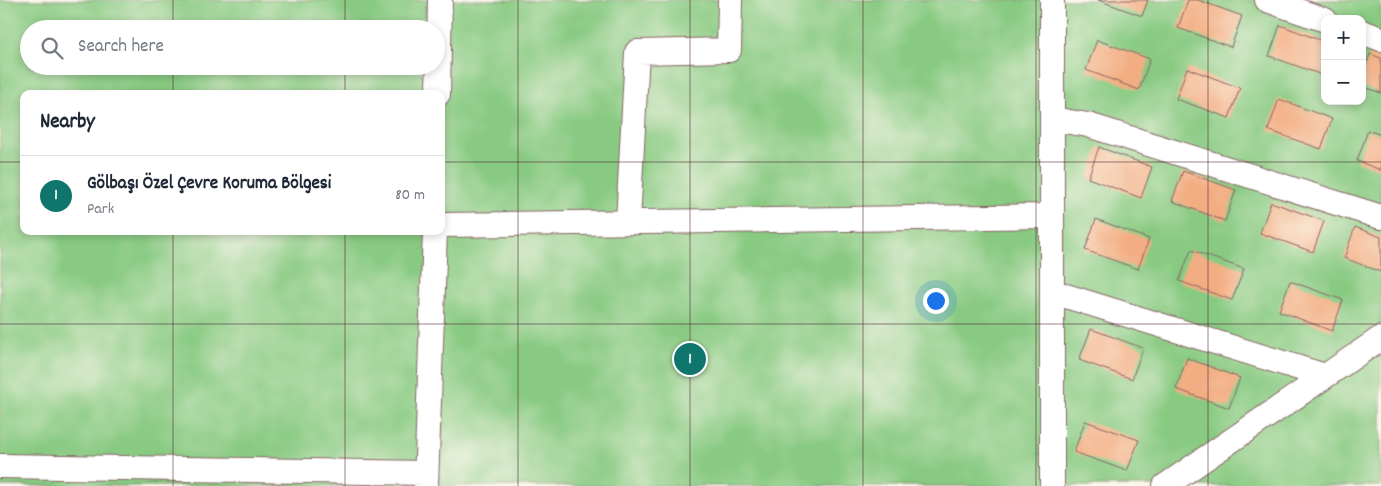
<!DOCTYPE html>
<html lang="en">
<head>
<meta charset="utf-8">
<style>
	:root { --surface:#fff; --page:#f2f2f3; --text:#1f2937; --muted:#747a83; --line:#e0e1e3; --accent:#0f766e }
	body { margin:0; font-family:Dekko,sans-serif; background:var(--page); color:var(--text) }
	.controls { position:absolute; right:15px; top:15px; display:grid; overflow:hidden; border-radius:10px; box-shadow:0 2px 8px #0003 }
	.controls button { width:45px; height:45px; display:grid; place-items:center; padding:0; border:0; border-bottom:1px solid var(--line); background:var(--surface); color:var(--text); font:25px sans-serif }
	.you { position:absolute; left:935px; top:300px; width:18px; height:18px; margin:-12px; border:4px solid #fff; border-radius:50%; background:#1a73e8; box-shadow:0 0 0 8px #1a73e833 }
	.badge { display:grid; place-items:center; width:32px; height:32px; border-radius:50%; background:var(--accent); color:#fff; font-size:16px; font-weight:700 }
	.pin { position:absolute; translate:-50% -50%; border:2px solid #fff; box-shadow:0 1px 5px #0006 }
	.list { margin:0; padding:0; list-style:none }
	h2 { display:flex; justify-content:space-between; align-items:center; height:65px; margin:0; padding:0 20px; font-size:21px }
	h2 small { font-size:16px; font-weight:400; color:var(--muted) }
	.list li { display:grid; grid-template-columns:32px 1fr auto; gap:15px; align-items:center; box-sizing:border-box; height:80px; padding:0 20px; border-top:1px solid var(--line) }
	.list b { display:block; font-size:19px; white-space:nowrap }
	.list p { margin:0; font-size:16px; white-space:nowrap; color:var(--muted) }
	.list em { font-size:16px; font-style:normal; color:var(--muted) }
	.icon { flex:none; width:28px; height:28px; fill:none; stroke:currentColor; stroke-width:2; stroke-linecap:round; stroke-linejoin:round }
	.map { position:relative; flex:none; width:1381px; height:486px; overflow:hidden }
	.search { position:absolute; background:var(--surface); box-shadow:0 2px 8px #0003; left:20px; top:20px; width:425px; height:55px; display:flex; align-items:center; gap:12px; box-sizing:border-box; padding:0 18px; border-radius:28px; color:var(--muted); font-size:19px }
	.panel { position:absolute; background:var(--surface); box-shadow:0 2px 8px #0003; left:20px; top:90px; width:425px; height:145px; border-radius:10px }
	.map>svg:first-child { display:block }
	.green { fill:#88ca82; stroke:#697456; fill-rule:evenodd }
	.building { fill:#f3ad82 }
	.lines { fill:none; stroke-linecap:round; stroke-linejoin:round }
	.street-casing { stroke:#866362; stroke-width:26 }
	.street { stroke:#fff; stroke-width:24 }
	.grid { fill:none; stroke:#4a1f2b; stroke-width:1; stroke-opacity:0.55 }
</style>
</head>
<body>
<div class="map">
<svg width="1381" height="486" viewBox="0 0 1381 486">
	<rect width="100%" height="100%" fill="#fbf7ec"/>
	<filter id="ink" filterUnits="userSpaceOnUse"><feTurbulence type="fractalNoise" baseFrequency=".02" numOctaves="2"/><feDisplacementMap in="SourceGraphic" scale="10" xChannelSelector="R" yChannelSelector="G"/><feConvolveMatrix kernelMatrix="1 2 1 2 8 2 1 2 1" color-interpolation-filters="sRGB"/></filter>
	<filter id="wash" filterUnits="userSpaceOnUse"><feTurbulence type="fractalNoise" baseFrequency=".0096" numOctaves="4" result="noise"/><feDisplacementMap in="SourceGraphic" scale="20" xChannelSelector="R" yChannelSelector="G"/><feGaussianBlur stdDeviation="1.12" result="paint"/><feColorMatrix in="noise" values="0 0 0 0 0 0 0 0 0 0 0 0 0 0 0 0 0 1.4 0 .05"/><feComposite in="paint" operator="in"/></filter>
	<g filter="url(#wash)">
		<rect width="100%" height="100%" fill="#f5e2c9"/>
		<path class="green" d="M0 0H1381V486H0ZM1325 19H1362V101H1325ZM29 29H436V66H29ZM24 94H441V231H24Z"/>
		<g id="blocks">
			<path class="building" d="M1098 0H1148L1142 16Z
				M1188 0H1198L1242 16 1231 47 1178 28Z
				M1280 25 1325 42V67L1322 75 1269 56Z
				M1097 40 1150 59 1139 90 1086 70Z
				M1370 54 1381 58V93L1362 86V75Z
				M1187 68 1240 88 1229 118 1176 99Z
				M1279 99 1332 119 1321 149 1268 130Z
				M1368 130 1381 135V170L1357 161Z
				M1099 147 1152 167 1141 198 1088 178Z
				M1183 171 1236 190 1225 221 1172 201Z
				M1271 202 1324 221 1313 252 1260 233Z
				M1096 219 1149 239 1138 269 1085 250Z
				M1355 227 1381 237V272L1344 258Z
				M1191 250 1244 269 1232 300 1179 281Z
				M1290 281 1343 300 1332 331 1279 311Z
				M1091 329 1143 348 1132 379 1079 360Z
				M1187 358 1240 378 1229 408 1176 389Z
				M1085 421 1139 440 1127 471 1074 452Z"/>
		</g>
	</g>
	<g filter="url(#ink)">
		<use href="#blocks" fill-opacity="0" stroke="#866362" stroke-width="1"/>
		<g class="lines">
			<g class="street-casing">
				<path id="street" d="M1267 0 1325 20
					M1362 32 1381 39
					M438 94 440 0
					M1052 119 1088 125 1381 217
					M628 222 637 52 729 50 730 0
					M441 225 1052 216
					M1053 292 1325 376
					M0 466 426 473
					M426 486 435 231
					M1052 486V0
					M1165 486 1381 338"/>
			</g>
			<use href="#street" class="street"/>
		</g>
	</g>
	<path class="grid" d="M173 0V29M345 0V29M518 0V486M690 0V486M863 0V486M1036 0V486M1208 0V486M173 66V94M345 66V94M0 162H24M441 162H1381M173 231V486M345 231V486M0 324H1381"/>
</svg>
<div class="controls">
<button>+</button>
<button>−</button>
</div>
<div class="you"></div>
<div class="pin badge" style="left:690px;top:359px">1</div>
<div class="search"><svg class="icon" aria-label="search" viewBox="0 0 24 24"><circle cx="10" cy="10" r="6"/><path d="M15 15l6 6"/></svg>Search here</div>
<section class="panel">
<h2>Nearby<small></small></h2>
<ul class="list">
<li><span class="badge">1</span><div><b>Gölbaşı Özel Çevre Koruma Bölgesi</b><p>Park</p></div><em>80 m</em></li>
</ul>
</section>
</div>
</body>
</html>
